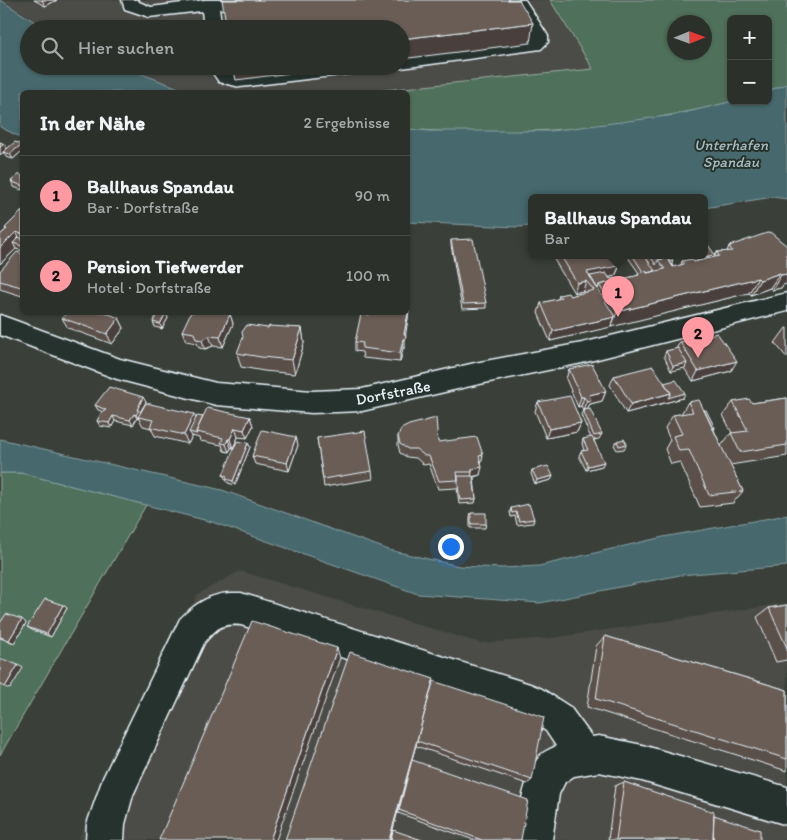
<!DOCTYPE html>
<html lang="de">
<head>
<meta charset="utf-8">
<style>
	:root { --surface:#2c302b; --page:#343833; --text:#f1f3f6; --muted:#a6a9a9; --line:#484b47; --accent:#ff9aa2 }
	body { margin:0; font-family:Itim,sans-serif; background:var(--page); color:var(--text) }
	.controls { position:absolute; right:15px; top:15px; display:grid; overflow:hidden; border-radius:8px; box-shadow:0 1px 4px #0004 }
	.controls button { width:45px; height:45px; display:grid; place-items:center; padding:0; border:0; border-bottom:1px solid var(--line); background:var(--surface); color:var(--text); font:25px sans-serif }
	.compass { position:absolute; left:667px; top:15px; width:45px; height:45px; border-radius:50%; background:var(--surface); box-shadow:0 1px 4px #0004; rotate:89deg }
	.you { position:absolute; left:450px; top:546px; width:18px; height:18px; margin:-12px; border:4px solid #fff; border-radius:50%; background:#1a73e8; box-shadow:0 0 0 8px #1a73e833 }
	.badge { display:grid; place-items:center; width:32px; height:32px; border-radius:50%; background:var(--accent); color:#111; font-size:16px; font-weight:700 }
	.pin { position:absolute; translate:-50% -41px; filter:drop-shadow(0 1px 2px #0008) }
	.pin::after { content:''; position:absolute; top:26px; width:18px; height:15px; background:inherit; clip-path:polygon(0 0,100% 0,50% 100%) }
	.popup { position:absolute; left:528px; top:194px; width:180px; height:65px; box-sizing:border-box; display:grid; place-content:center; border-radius:8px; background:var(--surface); filter:drop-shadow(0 1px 4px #0005); font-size:16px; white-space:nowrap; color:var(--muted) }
	.popup b { font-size:19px; color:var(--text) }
	.popup::after { content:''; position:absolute; left:50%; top:100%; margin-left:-10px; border:10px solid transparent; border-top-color:var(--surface) }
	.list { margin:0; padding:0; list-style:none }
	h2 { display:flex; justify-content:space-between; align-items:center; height:65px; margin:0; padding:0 20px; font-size:21px }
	h2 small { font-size:16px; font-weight:400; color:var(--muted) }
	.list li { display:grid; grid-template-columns:32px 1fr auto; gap:15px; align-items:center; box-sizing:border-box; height:80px; padding:0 20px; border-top:1px solid var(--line) }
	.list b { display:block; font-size:19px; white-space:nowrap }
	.list p { margin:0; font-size:16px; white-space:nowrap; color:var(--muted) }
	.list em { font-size:16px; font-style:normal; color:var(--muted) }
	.icon { flex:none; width:28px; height:28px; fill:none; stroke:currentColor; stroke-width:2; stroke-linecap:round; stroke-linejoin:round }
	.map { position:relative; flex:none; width:787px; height:840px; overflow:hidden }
	.search { position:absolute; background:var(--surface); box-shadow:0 1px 4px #0004; left:20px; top:20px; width:390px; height:55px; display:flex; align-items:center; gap:12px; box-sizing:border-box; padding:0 18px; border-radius:28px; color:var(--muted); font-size:19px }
	.panel { position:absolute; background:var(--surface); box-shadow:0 1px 4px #0004; left:20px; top:90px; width:390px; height:225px; border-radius:8px }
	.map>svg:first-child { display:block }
	.built { fill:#4b4c46 }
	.green { fill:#4f705a; stroke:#9cb0a9; fill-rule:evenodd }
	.water { fill:#47696d; stroke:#879fa5 }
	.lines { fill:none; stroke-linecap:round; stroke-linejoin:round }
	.minor-casing { stroke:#e8f1f8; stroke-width:3 }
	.minor { fill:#26332d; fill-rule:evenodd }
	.wall { fill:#5a504a; stroke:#e8f1f8 }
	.shaded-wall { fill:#4a413c; stroke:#e8f1f8 }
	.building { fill:#695d56; stroke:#e8f1f8 }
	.labels { text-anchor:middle; stroke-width:4; stroke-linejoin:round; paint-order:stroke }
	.far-water-label { font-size:15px; font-style:italic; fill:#a8bbc0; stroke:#26332d }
	.street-label { font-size:16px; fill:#e8f1f8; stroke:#26332d }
</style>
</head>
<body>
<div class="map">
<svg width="787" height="840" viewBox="0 0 787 840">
	<rect width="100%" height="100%" fill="#3a4039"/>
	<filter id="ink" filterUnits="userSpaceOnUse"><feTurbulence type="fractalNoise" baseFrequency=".02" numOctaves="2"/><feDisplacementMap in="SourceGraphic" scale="10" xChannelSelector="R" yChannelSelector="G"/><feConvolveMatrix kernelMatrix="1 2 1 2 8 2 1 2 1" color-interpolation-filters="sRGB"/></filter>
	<g filter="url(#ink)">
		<path class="built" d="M0 0H550L594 69 364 92H186L121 66H401V29H46Z
			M240 571 480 643 552 638 787 603V840H78L198 594Z"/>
		<path class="green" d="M550 0H787V84L768 91V19H731V101H734C630 128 514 138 408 129V92H364L593 69ZM674 22H704V52H674Z
			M0 473H21L146 505 0 755Z"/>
		<path class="water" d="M0 0 46 29H29V66H121L189 92H22V138L0 127Z
			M787 84V199L773 197 704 208V198H532V226L517 227 408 222V129L429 131H550L675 115 734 101H768V91Z
			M0 439 222 490 389 550 459 566 503 568 539 566 663 537 787 515V566L680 575 540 603 418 594 212 522 21 473H0Z"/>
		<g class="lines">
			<g class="minor-casing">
				<path id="minor" d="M122 0H138L139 2 151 7 205 0H258L256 4 219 9 222 29H204L202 11 149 17 125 9Z
					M509 0H525L548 36V42L541 49 401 68 396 66H401V56L530 40V36Z
					M208 66H226L233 74 240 75 317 66H375L373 70 366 72 240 87 219 82Z
					M787 293V311L582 363 475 385 362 411 312 413 216 405 117 379 0 335V315L120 359 216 383 312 391 362 389 475 363 582 343Z
					M232 593H241L530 684 542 689 570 707 592 737 599 736 642 745 787 787V825L642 781 599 772 574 776 565 782 559 794 552 840H514C518 816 524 776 539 757 542 752 551 749 556 746L546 731 521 715 241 625C221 623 217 628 204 643L133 795 125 824 124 840H86L87 824 103 778 180 619C195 604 211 593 232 593Z"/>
			</g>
			<use href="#minor" class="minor"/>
		</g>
		<path class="wall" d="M34 0H57L45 6Z
			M0 142 4 144 7 149 22 144V151L13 159 6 157 3 152 0 155Z
			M22 176V190L14 187 11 181Z
			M22 211V251L16 249 0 264V235L6 230 5 228Z
			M451 240 486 303V308L462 309 451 245Z
			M729 246H787L783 285 781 288 772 290 770 288 751 295 749 293 550 341 538 313 541 303 558 299 559 295 570 296 584 293 583 291 574 293 552 256H619L622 260 618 270 615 276 609 277 610 279 617 280 637 276 639 273 627 256H670L673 261 672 264 673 267 681 265 682 261 694 262 698 261 695 256 715 255 714 257 717 252H727Z
			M22 254V296L0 289V271Z
			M409 308 408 318 405 335V348H403L400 362 363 358 362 352 355 351V342L369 315Z
			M166 313 168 318 162 329 155 327 153 322Z
			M230 314 233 324 223 347 213 346 205 349 199 348 197 343 186 341 182 331Z
			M62 318H119L124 328 112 344 68 328Z
			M268 328H302L304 343 295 374 264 371 241 367 237 353Z
			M786 328H787V358L775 343Z
			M680 342 731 371 693 381 684 368 671 371 664 356 666 351 676 349Z
			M569 369 606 391 602 401 590 404 587 409 583 410 581 406 578 407 566 379Z
			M614 376 664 383 683 398 626 413 610 385Z
			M787 398V456L730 465 743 491 733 503 700 507 680 462 671 464 665 449 670 440 665 428 673 415 681 414 688 402 704 410 715 428 714 430 721 446 731 433H732L723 415 733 402 752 403Z
			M146 402 140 412 141 413 196 418 203 417H250L253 426 247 438 238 437 233 448H231L229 452 224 451 222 445 200 441 199 438 192 436 188 444 155 436 151 428 143 426 139 419 137 418 133 425 115 421 111 428 100 426 97 421 103 412 98 410 95 405Z
			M538 402 581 423 577 432 546 438 535 411Z
			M583 410 602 434 599 439 594 440 602 466 586 470 579 456 581 451H584L582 443 583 439 591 438 581 415Z
			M398 436 438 442 483 455 481 464 480 475 474 477 476 499 475 503 459 504 457 488 438 489 429 464 424 465 416 458 407 457 400 453 398 445Z
			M317 438 372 471 373 479 324 487Z
			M617 441 627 444 624 449 617 450 614 445Z
			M248 443 250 447 235 485 228 483 223 475Z
			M298 445 289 471 255 464 252 456Z
			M532 470 553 476 551 480 535 484 531 474Z
			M511 508 534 519 533 523 517 525 515 516 511 517 510 512Z
			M471 513 486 524 485 528H470V517Z
			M63 605 67 608 51 637 32 630 27 627Z
			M787 605V660L776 662 757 617 769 608Z
			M0 623H26L14 643 0 638Z
			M605 636 787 690V771L587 707 596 646Z
			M433 681 532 780 527 784 416 746V744L390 840H285Z
			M624 782 714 815 760 840H608L615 786Z
			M399 810 521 840H474L398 813Z"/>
		<path class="shaded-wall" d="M42 0H57L45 6Z
			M533 23 530 43 401 59V39Z
			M233 66H345L236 80Z
			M4 144 7 149 0 155V147Z
			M22 144V151L13 159 10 154Z
			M16 232 22 243H13L16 249 0 264V248Z
			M715 255 713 260 699 262 702 257Z
			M622 260 615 276 588 282 587 272Z
			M780 273 770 288 751 295 760 280Z
			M787 274V284L783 285 781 288 772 290 781 275Z
			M758 278 749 293 611 327 617 312Z
			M586 281 583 291 574 293 577 283Z
			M409 308 408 318 405 339 404 334Z
			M166 313 168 318 162 329 160 324Z
			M230 314 233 324 223 347 220 337Z
			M615 317 611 327 550 341 553 331Z
			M119 318 124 328 112 344 107 334Z
			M302 328 304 343 295 374 292 360Z
			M209 336 213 346 205 349 202 340Z
			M403 339V348L400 362V353Z
			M737 361 731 371 693 381 698 371Z
			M687 363 685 368 671 371 673 366Z
			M606 391 602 401 590 404 587 409 583 410 589 395Z
			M671 393H685L683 398 626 413 631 404Z
			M143 397 146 402 140 412 141 415 138 417 139 419 136 415 137 410Z
			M581 397H584L581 406 578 407Z
			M134 414 137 418 133 425 130 420Z
			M194 414 198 423 189 432 192 436 188 444 184 435Z
			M113 416 115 421 111 428 109 423Z
			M250 417 253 426 247 438 244 430Z
			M581 423 577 432 546 438 549 429Z
			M235 428 238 437 233 448 230 439Z
			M296 437 298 445 289 471 287 463Z
			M228 439 231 448 229 452 226 444Z
			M248 443 250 447 235 485 233 481Z
			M604 462 602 466 586 470 588 466Z
			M482 467 480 475 471 477 472 472V469Z
			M553 476 551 480 535 484 537 480Z
			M63 605 67 608 51 637 47 634Z
			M22 619 26 623 14 643 9 640Z
			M337 648 340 658 276 840H270Z
			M18 665 23 668 10 689 5 687Z
			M417 741 390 840H389Z"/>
		<path class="building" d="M222 0H519L533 23 401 39V29H227Z
			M0 142 4 144 0 147Z
			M15 142 22 144 10 154 3 152Z
			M20 174 22 176V186L11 181Z
			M22 211V234L16 232 0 248V235L7 229 5 228Z
			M770 232 787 246V274L781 275 780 273 760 280 758 278 617 312 599 285 639 275 638 273 646 271 647 273 665 269 658 260 667 258 673 267 684 264 682 261 692 259 694 262 719 256 717 252 732 251 729 246Z
			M19 237 22 239V246L13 243Z
			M473 239 486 303 463 304 451 240Z
			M704 239 715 255 702 257 701 256H704Z
			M17 252 22 254V286L21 287 0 281V271Z
			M561 256H619L622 260 619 266 587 272 615 317 553 331 541 303 561 298 559 295 568 293 570 296 594 290 586 281 577 283Z
			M633 256H645L655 271 647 273 646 271 643 272Z
			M650 256H670L673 261 670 262 667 258 658 260 656 265Z
			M606 273 610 279 615 278 617 280 599 285 598 289 590 276Z
			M408 308H409L404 334 406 335 405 339H403L400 353 362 348 363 343 355 342 361 314 369 315 370 312H408Z
			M67 312H104L119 318 107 334 62 318Z
			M158 312 166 313 160 324 153 322Z
			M191 312H221L230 314 220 337 209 336 202 340 196 339 194 333 182 331Z
			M247 325 268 328 269 326 302 328 292 360 261 357 237 353 243 337 242 332Z
			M717 333 737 361 698 371 680 342Z
			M678 348 687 363 673 366 666 351Z
			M592 364 606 391 589 395 591 400 587 401 584 397H581L569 369Z
			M653 366 671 393 631 404 614 376Z
			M676 380 685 393 668 398 671 393 664 383Z
			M109 387 143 397 137 410H139L136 415 134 414 130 420 113 416 109 423 97 421 101 413 106 410 95 405Z
			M570 396 581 423 549 429 538 402Z
			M787 398V445L740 452 731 433 748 431 733 402 749 399 752 403Z
			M699 400 743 491 709 495 689 450 679 451 673 436 682 434 673 415 693 412 688 402Z
			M146 403 194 414 184 435 150 427 153 420 138 417Z
			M207 408 250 417 244 430 235 428 230 439H228L226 444 221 443 223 438 196 432Z
			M590 409 602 434 594 436 583 410Z
			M704 410H706L715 428 713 429Z
			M197 416 203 417 196 432 197 434 189 432Z
			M436 418 438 442 477 437 483 455 479 456 482 467 472 469V472H457L458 480 439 481 429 456H425L416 449H408L400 444 398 436 401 429 409 425Z
			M262 430 296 437 287 463 252 456Z
			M365 431 372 471 323 479 317 438Z
			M592 437 604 462 588 466 581 451 588 450 583 439Z
			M624 439 627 444 619 446 617 441Z
			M237 441 248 443 233 481 226 479 227 476 223 475Z
			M548 466 553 476 537 480 532 470Z
			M458 476H473L476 499 460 500 458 485Z
			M529 504 534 519 519 521 516 512 512 513 511 508Z
			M471 513H486V524H471Z
			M45 599 63 605 47 634 27 627Z
			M787 605V648L769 608Z
			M6 614 22 619 9 640 0 637V623Z
			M252 621 337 648 270 840H159Z
			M605 636 787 690V759L596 699Z
			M350 652 434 679 389 840H285Z
			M2 659 18 665 5 687 0 685V663Z
			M433 681 544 717 532 780 417 741Z
			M412 760 528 800 521 840H482L399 810Z
			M624 782 714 812 713 840H616Z
			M714 815 760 830V840H713Z
			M393 830 422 840H391Z"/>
	</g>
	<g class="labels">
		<g class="far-water-label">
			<text x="731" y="150">Unterhafen<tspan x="731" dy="17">Spandau</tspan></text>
		</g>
		<g class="street-label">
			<text transform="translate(393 392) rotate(-11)" y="6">Dorfstraße</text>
		</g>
	</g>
</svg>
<div class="controls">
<button>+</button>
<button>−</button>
</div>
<svg class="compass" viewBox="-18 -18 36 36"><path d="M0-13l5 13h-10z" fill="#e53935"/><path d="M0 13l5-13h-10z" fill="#a6a9a9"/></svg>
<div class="you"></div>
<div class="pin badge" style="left:618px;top:317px">1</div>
<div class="popup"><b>Ballhaus Spandau</b>Bar</div>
<div class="pin badge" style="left:698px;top:358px">2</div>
<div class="search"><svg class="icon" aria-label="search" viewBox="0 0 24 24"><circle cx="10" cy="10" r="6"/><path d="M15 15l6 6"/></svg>Hier suchen</div>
<section class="panel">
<h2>In der Nähe<small>2 Ergebnisse</small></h2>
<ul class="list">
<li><span class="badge">1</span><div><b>Ballhaus Spandau</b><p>Bar · Dorfstraße</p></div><em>90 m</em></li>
<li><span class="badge">2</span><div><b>Pension Tiefwerder</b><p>Hotel · Dorfstraße</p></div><em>100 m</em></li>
</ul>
</section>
</div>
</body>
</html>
